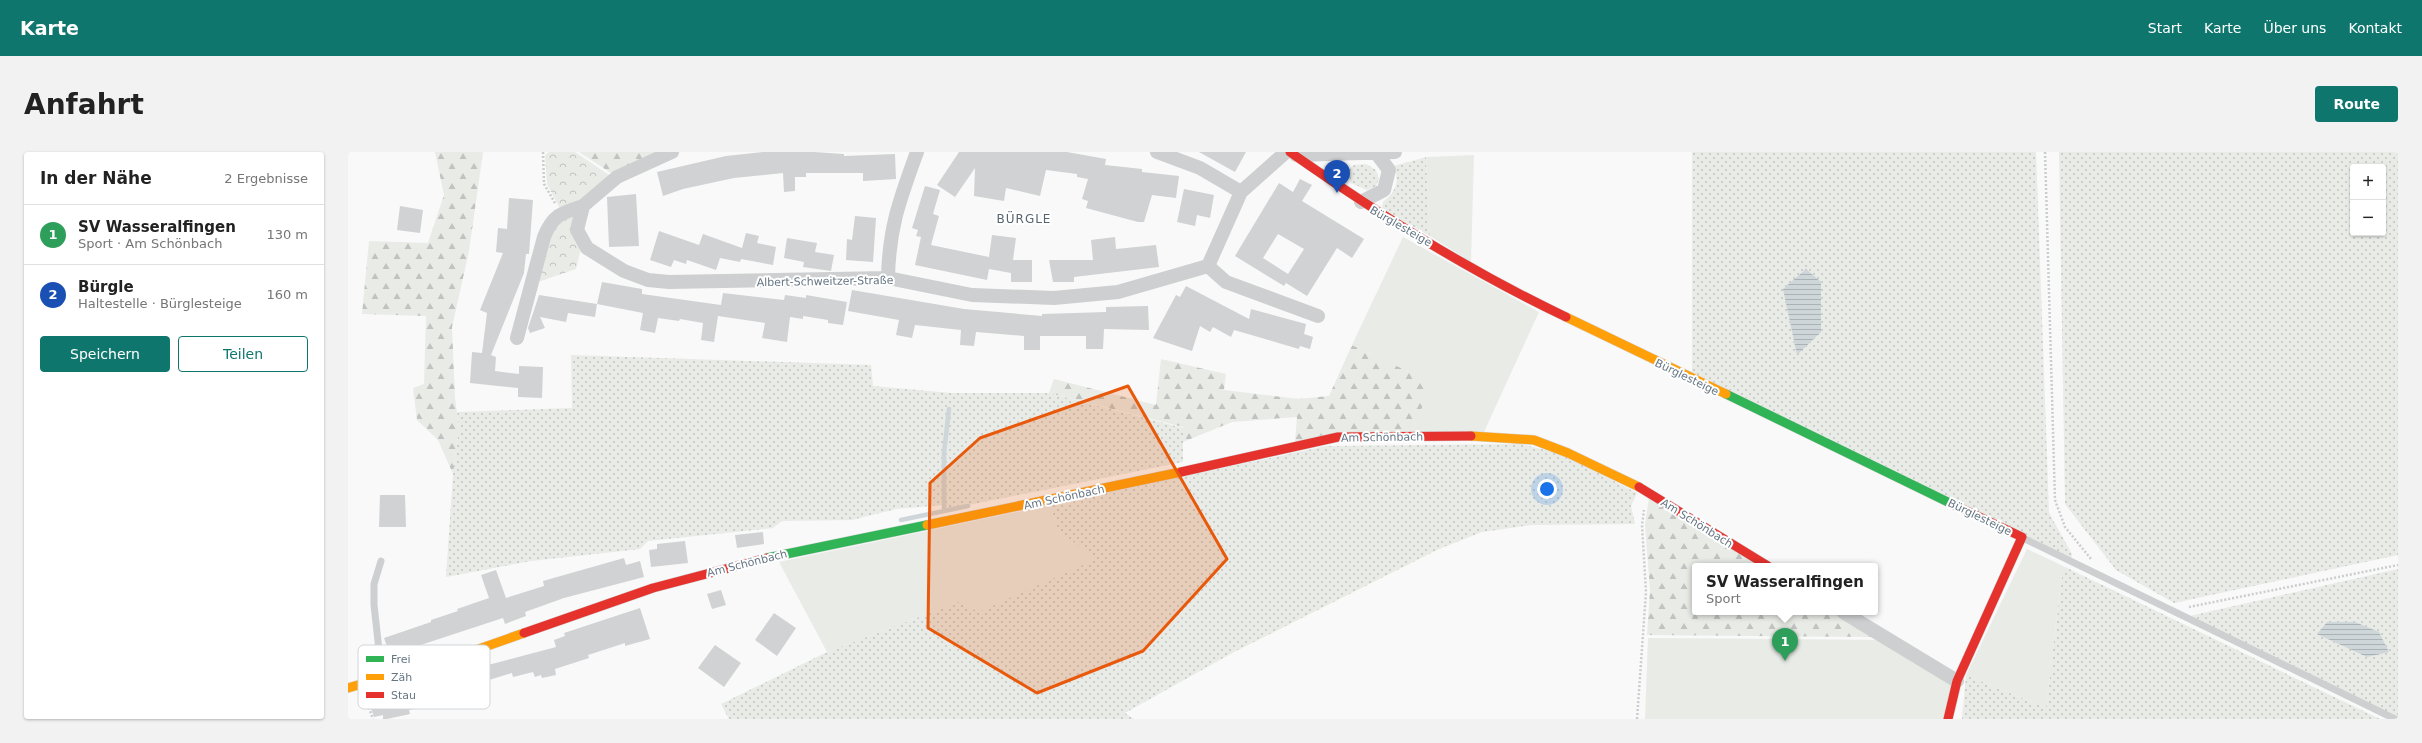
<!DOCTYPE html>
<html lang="de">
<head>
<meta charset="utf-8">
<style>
	:root { --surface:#fff; --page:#f2f2f2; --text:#222; --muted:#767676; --line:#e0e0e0; --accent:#0f766e }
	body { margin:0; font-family:"DejaVu Sans",sans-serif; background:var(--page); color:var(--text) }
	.controls { position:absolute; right:12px; top:12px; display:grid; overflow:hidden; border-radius:4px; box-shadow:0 1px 3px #0004 }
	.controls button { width:36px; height:36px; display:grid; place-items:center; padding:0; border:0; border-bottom:1px solid var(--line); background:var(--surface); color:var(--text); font:20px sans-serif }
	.you { position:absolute; left:1199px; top:337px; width:14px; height:14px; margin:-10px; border:3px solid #fff; border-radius:50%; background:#1a73e8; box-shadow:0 0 0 6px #1a73e833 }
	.badge { display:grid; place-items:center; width:26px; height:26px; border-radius:50%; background:var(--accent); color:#fff; font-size:13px; font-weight:700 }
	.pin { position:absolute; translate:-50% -33px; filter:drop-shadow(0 1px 2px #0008) }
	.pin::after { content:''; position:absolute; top:21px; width:14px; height:12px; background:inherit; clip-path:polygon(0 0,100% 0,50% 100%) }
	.popup { position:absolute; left:1344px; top:411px; width:186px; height:52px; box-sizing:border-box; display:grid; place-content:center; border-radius:4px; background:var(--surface); filter:drop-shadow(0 1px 3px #0005); font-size:13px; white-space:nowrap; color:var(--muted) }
	.popup b { font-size:15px; color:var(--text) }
	.popup::after { content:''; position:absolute; left:50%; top:100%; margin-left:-8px; border:8px solid transparent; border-top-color:var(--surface) }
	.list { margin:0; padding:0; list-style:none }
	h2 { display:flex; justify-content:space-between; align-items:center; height:52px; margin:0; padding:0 16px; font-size:17px }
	h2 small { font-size:13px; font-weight:400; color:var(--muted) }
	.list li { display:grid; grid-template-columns:26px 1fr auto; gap:12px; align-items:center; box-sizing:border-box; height:60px; padding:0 16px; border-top:1px solid var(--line) }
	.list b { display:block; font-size:15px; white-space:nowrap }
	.list p { margin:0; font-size:13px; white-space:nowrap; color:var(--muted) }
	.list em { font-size:13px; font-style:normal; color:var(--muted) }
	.actions { display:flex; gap:8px; padding:12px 16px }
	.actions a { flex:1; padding:9px 0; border:1px solid var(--accent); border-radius:4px; text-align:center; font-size:14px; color:var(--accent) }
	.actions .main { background:var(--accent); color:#fff }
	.map { position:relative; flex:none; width:2050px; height:567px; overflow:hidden; border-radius:4px }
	header { display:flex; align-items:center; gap:24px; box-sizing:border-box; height:56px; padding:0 20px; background:var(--accent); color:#fff }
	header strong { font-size:19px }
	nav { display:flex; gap:22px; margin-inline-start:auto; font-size:14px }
	.intro { display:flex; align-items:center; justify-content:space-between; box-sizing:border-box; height:96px; padding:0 24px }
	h1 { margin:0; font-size:28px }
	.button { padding:10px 18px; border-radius:4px; background:var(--accent); color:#fff; font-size:14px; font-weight:700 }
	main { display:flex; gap:24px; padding:0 24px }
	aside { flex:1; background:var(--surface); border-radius:4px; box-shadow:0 1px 3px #0004 }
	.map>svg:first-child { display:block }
	.grass { fill:url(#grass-dots); fill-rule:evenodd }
	.forest { fill:url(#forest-firs) }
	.park { fill:url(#park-crowns) }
	.garden { fill:#e8ebe6 }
	.water { fill:url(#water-rules) }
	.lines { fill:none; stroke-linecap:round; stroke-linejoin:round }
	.stream { stroke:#ced6d9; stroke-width:4.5 }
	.building { fill:#d0d2d3; fill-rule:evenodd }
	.fast-casing { stroke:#d5d6d7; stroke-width:10 }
	.slow-casing { stroke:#d5d6d7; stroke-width:10 }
	.jam-casing { stroke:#d5d6d7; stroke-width:10 }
	.path { stroke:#cbcccd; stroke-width:2.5; stroke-dasharray:2 2; stroke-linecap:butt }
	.lane { stroke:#cecfd0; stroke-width:7 }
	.street { stroke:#cecfd0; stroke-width:14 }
	.fast { stroke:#30b455; stroke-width:9 }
	.slow { stroke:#ff9f0a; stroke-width:9 }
	.jam { stroke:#e5322d; stroke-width:9 }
	.marked { fill:#e8590c; fill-opacity:0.2; stroke:#e8590c; stroke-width:3; stroke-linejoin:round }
	.labels { text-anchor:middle; stroke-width:4; stroke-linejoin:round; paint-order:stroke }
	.street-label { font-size:11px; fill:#657683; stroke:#fff }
	.neighbourhood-label { font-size:12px; letter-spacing:1px; fill:#57646e; stroke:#fff }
	.key { fill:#fff; stroke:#d1d6da; stroke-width:1 }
	.key-label { font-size:11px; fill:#657683 }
</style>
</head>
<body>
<header>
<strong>Karte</strong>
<nav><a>Start</a><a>Karte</a><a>Über uns</a><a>Kontakt</a></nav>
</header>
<div class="intro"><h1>Anfahrt</h1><a class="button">Route</a></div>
<main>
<aside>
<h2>In der Nähe<small>2 Ergebnisse</small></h2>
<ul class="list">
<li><span class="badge" style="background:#2e9e5b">1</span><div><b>SV Wasseralfingen</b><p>Sport · Am Schönbach</p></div><em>130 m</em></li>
<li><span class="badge" style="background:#1a4fb4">2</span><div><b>Bürgle</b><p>Haltestelle · Bürglesteige</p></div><em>160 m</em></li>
</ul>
<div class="actions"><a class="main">Speichern</a><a>Teilen</a></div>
</aside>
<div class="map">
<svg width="2050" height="567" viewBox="0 0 2050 567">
	<defs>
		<pattern id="grass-dots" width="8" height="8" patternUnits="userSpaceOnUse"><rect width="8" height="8" fill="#e8ebe6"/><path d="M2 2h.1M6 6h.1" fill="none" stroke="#c0c3c0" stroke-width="1.8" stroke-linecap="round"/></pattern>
		<pattern id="forest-firs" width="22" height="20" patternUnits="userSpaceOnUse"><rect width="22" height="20" fill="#e8ebe6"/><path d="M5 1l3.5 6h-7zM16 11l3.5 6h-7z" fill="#c0c3c0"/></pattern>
		<pattern id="park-crowns" width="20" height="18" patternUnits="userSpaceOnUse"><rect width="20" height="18" fill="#e8ebe6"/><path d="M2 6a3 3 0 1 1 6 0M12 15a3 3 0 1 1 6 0" fill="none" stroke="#c0c3c0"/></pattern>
		<pattern id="water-rules" width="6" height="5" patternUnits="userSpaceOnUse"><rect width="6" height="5" fill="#ced6d9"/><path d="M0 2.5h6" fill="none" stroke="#abb2b5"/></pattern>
	</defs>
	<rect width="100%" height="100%" fill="#f9f9f9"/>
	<path class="grass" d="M1344 0H1688L1701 361 1724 402 1723 407 1655 371 1344 220Z
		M1711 0H2050V403L1826 451 1768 418 1717 352ZM2005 15H2035V81H2005Z
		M1078 5 1082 84 1034 57 1035 50C1048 40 1052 30 1046 14Z
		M1018 12 1028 18 1031 27 1028 34 1019 38 1003 31 999 19 1006 13Z
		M223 203 523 213 525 234 603 241H701L835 276V310L600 357 595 353 548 357 504 368 434 369 425 376 300 389 292 397 183 409 98 425 105 322 111 275 109 260 224 256Z
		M1173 292 1214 302 1289 341 1283 354 1287 372 1183 373 1134 380 1091 397 886 500 777 561 786 567H381L373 552 479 500 610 450 747 407 710 378 702 353 978 294Z
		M1715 414 2032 567H1614L1618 523 1698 556Z
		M2050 417V565L1842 464Z"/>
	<path class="forest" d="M87 0H135L121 99 104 175 107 246 111 275 105 322 90 288 69 268 65 236 76 232 78 164 14 162 21 89 80 91 96 43Z
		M231 0H324L269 25Z
		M1004 193 1086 231 1063 280 947 290 949 265 884 270 835 290V275L701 241 706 227 808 253 813 207 878 222 876 238 950 247 981 244Z
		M1301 345 1412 414H1347V460H1487L1529 485 1299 483 1302 438 1297 373Z"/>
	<path class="park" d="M201 0H227L264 25 232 52 234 92 228 117 187 131 198 86 215 62 199 32 197 3Z"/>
	<path class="garden" d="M1126 3 1123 110 1082 84 1078 5Z
		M1055 85 1191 160 1136 280H1063L1085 231 1004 193Z
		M702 353 710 378 748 407 631 460 610 450 479 500 431 410Z
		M1679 397 1715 414 1698 556 1618 523Z
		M1300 486 1541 488 1609 529 1600 567H1297Z"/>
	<path class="water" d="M1458 117 1473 130V180L1449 203 1435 137Z
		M1979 470H2007L2031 480 2041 500 2019 505 1969 482Z"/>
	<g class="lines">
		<path class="stream" d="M596 359 620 354
			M553 368 596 359V301L601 257"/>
	</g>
	<path class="building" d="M415 0H466L496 2V4L547 2 548 27 515 29V21H458V25H447V39L436 40 435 21 386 26 335 37 315 44 309 20 378 4Z
		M611 0H719L758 7 757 13 794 17V20L831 24 828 46 804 43 796 70H790L738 56 740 49 734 47 740 27 729 25V22L698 18 692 44 658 36 656 49 626 44 627 16 607 45 589 33Z
		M851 0H898L887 20Z
		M952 27 964 33 954 49 1016 87 1004 106 989 96 959 144 938 131 936 134 887 104 931 31 945 40ZM930 82 956 97 940 122 915 106Z
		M577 34 592 38 585 62 591 64 583 93 641 105 644 83 668 86 665 108H684V130H663V121L641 117 639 128 567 113 573 85 568 84 570 78 564 76Z
		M836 37 866 43 862 66 849 63 847 74 829 70Z
		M288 42 291 94 261 95 259 45Z
		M161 46 185 48 181 102H178L176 121 143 203 148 205 147 219 171 222V214L195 215 194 246 170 245V236L122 231 124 200 134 201 139 161 132 158 155 101 148 100 150 76 159 77Z
		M52 54 75 58 72 81 49 78Z
		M507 64 528 66 525 110 498 108 499 87 504 88Z
		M311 79 351 93 355 82 394 96 398 81 411 84 409 91 428 95 425 113 393 107 392 110 372 106 368 118 339 108 338 112 326 108 323 115 302 108Z
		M767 85 768 97 808 93 811 115 726 125V130H705L701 108H745L743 88Z
		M439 86 469 91 467 100 486 103 483 119 455 115 456 110 436 106Z
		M254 130 294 137V142L373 153 375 141 436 148 437 143 458 146V143L499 150 495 173 480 171V168L455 164V167L442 165 439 190 414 186 417 171 370 164 366 190 353 188 355 171 332 167 331 169 310 166 307 181 292 178 295 161 249 152Z
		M838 134 901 167 903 157 958 172 956 182 965 185 962 197 952 194 951 197 886 178 883 185 865 175 862 180 852 174 844 199 805 186 828 143 832 145Z
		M504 138 616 157 694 164V162L758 160V155L800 154 801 178 756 177 755 197H738V184H692V198H676V184L628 180 626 194 612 193 613 178 567 173 564 186 548 183 551 168 500 159Z
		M191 143 249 152 247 165 220 161 218 170 192 165 197 176 182 181 180 176Z
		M32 343H57L58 375H31Z
		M415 380 416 392 389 396 387 383Z
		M337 389 340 411 303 415 301 398 309 397V392Z
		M276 406 278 413 292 409 296 425 216 446 177 460 178 464 157 472 155 466 42 503 36 486 83 470V468L110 459 109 457 141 446 133 423 148 418 158 446 196 434 195 429Z
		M373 438 378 453 364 457 359 442Z
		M292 456 302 487 277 494V491L240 503 241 506 207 517 208 523 194 526 193 523 187 525 185 520 165 525 164 521 141 528 142 533H138L139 539 122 543 123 546 61 558 62 562 39 567H35V563L26 565 22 553 32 550 30 544 94 531 93 528 141 516 140 513 208 495 206 488 217 484 216 481Z
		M426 461 448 476 429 504 407 488Z
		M367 493 393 511 376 535 350 516Z"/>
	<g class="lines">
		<g class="fast-casing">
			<path id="fast" d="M1378 242 1604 352
				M419 406 579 373"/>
		</g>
		<g class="slow-casing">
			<path id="slow" d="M1218 165 1378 242
				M1123 284 1186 288 1220 301 1291 335
				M579 373 833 320
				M0 536 108 505 176 481"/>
		</g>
		<g class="jam-casing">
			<path id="jam" d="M942 0C1030 62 1121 119 1218 165
				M833 320 990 285 1123 284
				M1291 335 1420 414
				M176 481 305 436 419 406
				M1600 567 1609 529 1674 385 1604 352"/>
		</g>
		<path class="path" d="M195 0 196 32 207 51
			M1697 0 1707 348 1717 375 1743 407
			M1841 455 2050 413
			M18 548 25 567
			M1289 567 1298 440 1294 373 1296 358"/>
		<path class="lane" d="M1675 386 2047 567
			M33 409 26 432V453L34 525"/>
		<path class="street" d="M324 0 269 25 235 54 229 78 239 96 276 119 300 128 321 130 540 126 624 143 706 146 770 140 860 114
			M809 0 852 16 893 40
			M948 3 1047 0
			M1013 50 1036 38 1041 18 1029 2
			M860 114 893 40 938 0
			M860 114 878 130 970 164
			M540 126C541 75 552 47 569 0
			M169 186 196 85C205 63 213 61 235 54
			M1495 460 1609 529"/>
		<use href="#fast" class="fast"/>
		<use href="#slow" class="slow"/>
		<use href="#jam" class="jam"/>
	</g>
	<path class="marked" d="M780 234 879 407 795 499 689 541 580 476 582 331 632 286Z"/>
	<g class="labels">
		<g class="street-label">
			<text transform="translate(1053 74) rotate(30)" y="4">Bürglesteige</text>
			<text transform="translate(477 129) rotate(-1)" y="4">Albert-Schweitzer-Straße</text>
			<text transform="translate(1339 225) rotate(26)" y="4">Bürglesteige</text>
			<text transform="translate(1034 285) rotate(-1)" y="4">Am Schönbach</text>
			<text transform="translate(716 345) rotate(-12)" y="4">Am Schönbach</text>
			<text transform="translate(1632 365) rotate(26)" y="4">Bürglesteige</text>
			<text transform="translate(1349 371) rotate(32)" y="4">Am Schönbach</text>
			<text transform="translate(399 411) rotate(-14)" y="4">Am Schönbach</text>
		</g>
		<g class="neighbourhood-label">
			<text x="676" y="71">BÜRGLE</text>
		</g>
	</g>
	<rect x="10" y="493" width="132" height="64" rx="6" class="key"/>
	<rect x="18" y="504" width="18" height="6" fill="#30b455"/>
	<rect x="18" y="522" width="18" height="6" fill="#ff9f0a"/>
	<rect x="18" y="540" width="18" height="6" fill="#e5322d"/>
	<g class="key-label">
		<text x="43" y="511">Frei</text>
		<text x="43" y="529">Zäh</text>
		<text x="43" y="547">Stau</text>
	</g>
</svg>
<div class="controls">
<button>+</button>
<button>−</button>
</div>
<div class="you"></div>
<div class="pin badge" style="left:1437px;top:509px;background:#2e9e5b">1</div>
<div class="popup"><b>SV Wasseralfingen</b>Sport</div>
<div class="pin badge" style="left:989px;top:41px;background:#1a4fb4">2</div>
</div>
</main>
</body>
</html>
